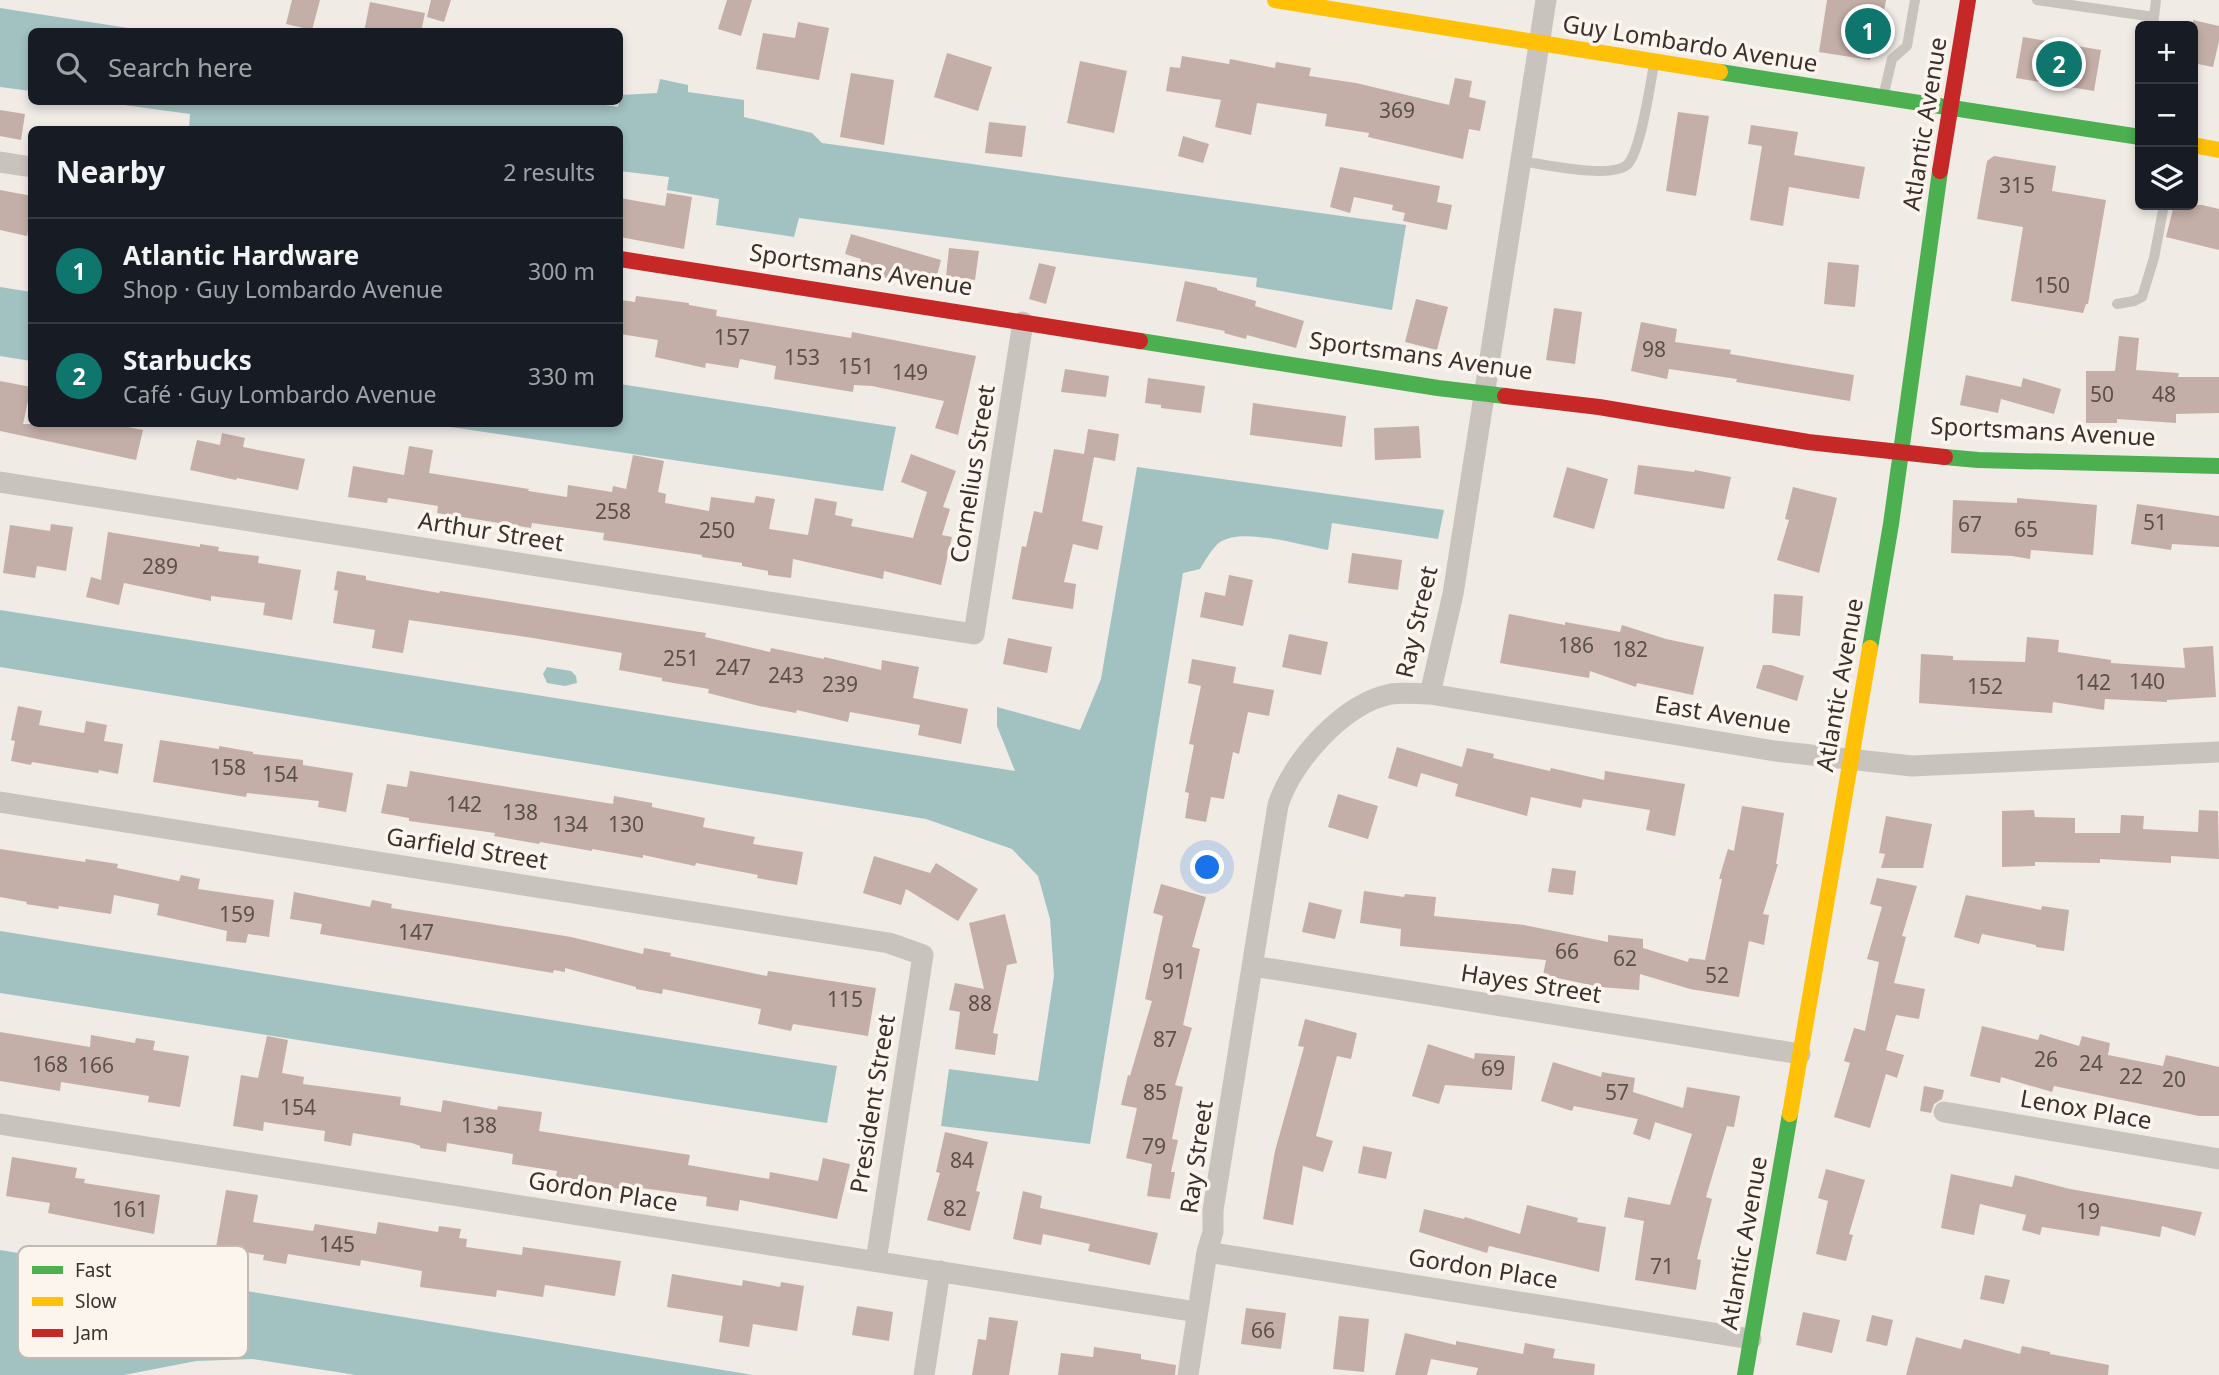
<!DOCTYPE html>
<html lang="en">
<head>
<meta charset="utf-8">
<style>
	:root { --surface:#171b24; --page:#20242c; --text:#f1f3f6; --muted:#9ea1a6; --line:#363941; --accent:#0f766e }
	body { margin:0; font-family:"Noto Sans",sans-serif; background:var(--page); color:var(--text) }
	.controls { position:absolute; right:21px; top:21px; display:grid; overflow:hidden; border-radius:10px; box-shadow:0 4px 10px #0003 }
	.controls button { width:63px; height:63px; display:grid; place-items:center; padding:0; border:0; border-bottom:2px solid var(--line); background:var(--surface); color:var(--text); font:35px sans-serif }
	.you { position:absolute; left:1208px; top:868px; width:24px; height:24px; margin:-18px; border:5px solid #fff; border-radius:50%; background:#1a73e8; box-shadow:0 0 0 10px #1a73e833 }
	.badge { display:grid; place-items:center; width:46px; height:46px; border-radius:50%; background:var(--accent); color:#fff; font-size:23px; font-weight:700 }
	.pin { position:absolute; translate:-50% -50%; border:4px solid #fff; box-shadow:0 2px 7px #0006 }
	.list { margin:0; padding:0; list-style:none }
	h2 { display:flex; justify-content:space-between; align-items:center; height:91px; margin:0; padding:0 28px; font-size:30px }
	h2 small { font-size:23px; font-weight:400; color:var(--muted) }
	.list li { display:grid; grid-template-columns:46px 1fr auto; gap:21px; align-items:center; box-sizing:border-box; height:105px; padding:0 28px; border-top:2px solid var(--line) }
	.list b { display:block; font-size:26px; white-space:nowrap }
	.list p { margin:0; font-size:23px; white-space:nowrap; color:var(--muted) }
	.list em { font-size:23px; font-style:normal; color:var(--muted) }
	.icon { flex:none; width:38px; height:38px; fill:none; stroke:currentColor; stroke-width:2; stroke-linecap:round; stroke-linejoin:round }
	.map { position:relative; flex:none; width:2219px; height:1375px; overflow:hidden }
	.search { position:absolute; background:var(--surface); box-shadow:0 4px 10px #0003; left:28px; top:28px; width:595px; height:77px; display:flex; align-items:center; gap:18px; box-sizing:border-box; padding:0 24px; border-radius:10px; color:var(--muted); font-size:26px }
	.panel { position:absolute; background:var(--surface); box-shadow:0 4px 10px #0003; left:28px; top:126px; width:595px; height:301px; border-radius:10px }
	.map>svg:first-child { display:block }
	.water { fill:#a1c2c1 }
	.building { fill:#c3afa7 }
	.lines { fill:none; stroke-linecap:round; stroke-linejoin:round }
	.lane { stroke:#c9c3be; stroke-width:10 }
	.street { stroke:#c9c3be; stroke-width:21 }
	.fast { stroke:#4caf50; stroke-width:16 }
	.slow { stroke:#ffc107; stroke-width:16 }
	.jam { stroke:#c62828; stroke-width:16 }
	.labels { text-anchor:middle; stroke-width:7; stroke-linejoin:round; paint-order:stroke }
	.number-label { font-size:21px; fill:#5d504a }
	.street-label { font-size:24px; fill:#3b302b; stroke:#fbf5ee }
	.key { fill:#fbf5ee; stroke:#c1bab4; stroke-width:2 }
	.key-label { font-size:19px; fill:#3b302b }
</style>
</head>
<body>
<div class="map">
<svg width="2219" height="1375" viewBox="0 0 2219 1375">
	<rect width="100%" height="100%" fill="#f0ebe5"/>
	<path class="water" d="M0 8 147 31 32 32 31 91 0 87Z
		M660 79 688 85V92L744 100V117L812 133 822 143 1406 225 1392 310 1256 287 1257 278 799 218 794 237 716 225 719 199 667 190 669 177 620 171V130L189 129 190 114 102 102H586L618 107 621 95 657 93Z
		M0 287 31 292V361L0 356Z
		M620 384 896 427 883 491 430 424H620Z
		M1137 467 1444 510 1438 539 1332 523 1328 550C1301 545 1242 527 1220 542 1212 548 1205 561 1200 569L1183 573 1090 1144 941 1126 949 1069 1038 1081 1054 976 1050 919 1038 876 1012 849 926 819 0 667V610L1015 771 997 726V707L1080 730 1101 679Z
		M547 667 571 671 576 676 577 683 565 686 547 683 543 674Z
		M0 931 837 1066 827 1123 0 993Z
		M0 1250 753 1375H356L253 1359 196 1361 124 1375H0Z"/>
	<path class="building" d="M292 0H320L312 30 286 24Z
		M431 0H451L444 22 427 17Z
		M727 0H752L741 36 718 29Z
		M1827 0H1886L1877 51 1872 50 1870 60 1819 52Z
		M370 2 425 13 421 32H364Z
		M2193 20 2219 26V41L2213 67 2193 63Z
		M798 22 829 28 819 80 756 69 763 33 795 38Z
		M2023 37 2101 50 2094 91 2016 78Z
		M947 53 992 67 978 111 934 97Z
		M1182 56 1229 64 1230 59 1275 68 1276 62 1311 68 1309 76 1356 83 1449 105 1455 78 1472 81 1469 97 1486 101 1480 131 1469 129 1463 159 1368 137 1369 133 1325 126 1327 114 1257 103 1251 135 1215 127 1221 100 1166 91 1170 67 1180 68Z
		M1080 61 1127 71 1114 133 1067 123Z
		M851 73 894 80 884 145 840 137Z
		M0 110 25 114 21 140 0 136Z
		M1678 112 1709 116 1696 196 1666 191Z
		M989 122 1026 126 1022 157 985 153Z
		M1751 125 1798 132 1794 155 1865 167 1859 199 1789 187 1783 226 1750 220 1762 146 1748 144Z
		M1183 136 1209 144 1203 163 1178 156Z
		M1994 156 2056 166 2052 191 2106 200 2088 304H2086L2083 313 2011 301 2023 227 1977 219 1987 161Z
		M1340 167 1440 186 1437 202 1452 205 1447 230 1403 221 1405 213 1392 210 1393 205 1354 197 1350 213 1330 207Z
		M0 190 32 196V214L27 236 0 230Z
		M667 193 692 197 684 249 620 237V198L665 206Z
		M2174 205H2202L2219 209V250L2166 237Z
		M851 234 941 260 933 291 858 270 861 259 845 254Z
		M949 248 979 251 975 280 946 276Z
		M1828 262 1859 265 1855 307 1824 304Z
		M1039 263 1056 267 1046 304 1029 299Z
		M1185 281 1217 288V290L1256 301 1255 306 1304 321 1296 348 1247 335 1246 339 1224 333 1225 331 1176 321Z
		M636 296 689 303V305L717 310 716 316 851 338 852 332 976 356 958 435 935 428 944 401 872 386 854 385 853 392 774 379 776 366 740 359 738 368 706 363 705 368 655 357 658 340 620 334V300L635 302Z
		M1416 299 1448 307 1437 350 1405 342Z
		M1554 308 1582 312 1575 364 1546 360Z
		M1641 322 1677 329 1675 342 1731 350 1730 354 1854 375 1850 401 1736 382 1737 379 1669 369 1667 379 1631 371Z
		M2119 336 2139 338 2136 370 2179 373 2178 377H2219V413L2176 414V423L2117 419V423H2086V371H2115Z
		M1065 369 1109 376 1106 397 1061 392Z
		M1966 375 2021 387 2023 378 2061 389 2054 414 2001 399 1998 413 1960 405Z
		M1148 378 1205 386 1201 413 1161 408V405L1145 403Z
		M0 381 31 387 23 424H113L143 430 136 460 0 431Z
		M1253 403 1346 416 1342 447 1250 435Z
		M1419 426 1421 458 1375 460 1374 428Z
		M1088 429 1119 434 1115 461 1094 457 1082 521 1103 526 1098 550 1073 544 1064 582 1076 584 1073 609 1012 599 1022 546 1026 547 1034 511 1042 513 1054 449 1084 454Z
		M222 433 245 438 243 447 305 459 298 490 237 478 236 480 190 470 197 440 220 445Z
		M409 446 433 450 429 473 529 489 528 491 567 497 568 485 612 492 613 486 626 489 633 455 664 461 658 492 666 494 665 503 709 511 711 497 754 503 756 496 775 499 769 529 808 535 815 498 837 502 835 515 853 519 851 526 913 538 927 492 901 482 911 454 956 471 943 507 950 509 942 535 952 537 941 585 884 571 883 579 793 559 791 578 768 575V571L742 566V563L702 557V555L603 540 604 533 532 523 531 528 437 513 438 506 388 498 387 503 348 497 353 466 404 475Z
		M1638 465 1694 472 1695 470 1731 477 1724 509 1634 494Z
		M1567 467 1608 479 1594 529 1553 517Z
		M1793 487 1837 498 1819 573 1777 560 1789 520 1785 519Z
		M2017 498 2097 505 2093 555 2031 550 2030 559 2012 556 1951 553 1953 500 2017 503Z
		M2137 504 2219 516V547L2172 544 2171 550 2131 544Z
		M51 524 73 527 66 571 37 566 35 578 3 573 10 525 50 531Z
		M108 532 200 547V544L219 547 218 551 259 556 258 563 301 570 292 620 263 615 265 603 211 596V601L124 583 119 605 86 597 91 577 101 580Z
		M1352 553 1402 560 1398 590 1348 583Z
		M337 571 366 576V580L439 593 440 591 706 633 705 637 770 652 771 648 824 659V657L881 670 882 660 919 667 913 698 968 709 961 744 918 735 920 725 850 712 848 722 797 710 796 713 759 706 708 693 709 689 662 681V678L619 670 622 653 533 638 409 620 403 653 372 648 375 630 333 623 338 591 334 590Z
		M1229 575 1253 580 1243 626 1200 617 1205 592 1225 596Z
		M1774 594 1803 596 1800 636 1772 633Z
		M1509 614 1565 625V622L1620 632 1622 625 1666 639 1704 647 1693 695 1637 683 1636 687 1590 671 1589 678 1500 663Z
		M1289 634 1328 642 1321 675 1282 667Z
		M2027 637 2059 640 2058 652 2111 660V663L2185 668 2183 648 2213 646 2216 697 2167 700V702L2105 699 2104 710 2053 702 2052 713 1919 703 1921 654 1953 656V660L2025 662Z
		M1008 638 1052 647 1047 673 1003 664Z
		M1192 659 1236 667 1233 683 1274 690 1269 716 1248 712 1239 754 1233 752 1224 799 1211 797 1206 822 1185 818 1189 793 1185 792 1194 745 1189 744 1201 686 1188 683Z
		M1763 665H1771L1804 676 1797 701 1756 688Z
		M18 706 42 711 39 725 84 733 86 721 107 725 104 741 123 744 118 774 99 770 98 773 32 762 31 765 11 761 15 741 11 740Z
		M160 740 219 749V746L253 752V754L303 760V765L353 773 346 812 318 807 319 801 247 793 246 797 153 782Z
		M1397 747 1462 767 1467 748 1494 754 1493 758 1550 771 1551 768 1604 780 1605 771 1685 784 1675 836 1646 830 1650 810 1583 799 1581 808 1531 797 1527 816 1455 796 1458 784 1421 773 1417 787 1388 778Z
		M410 771 613 804 614 796 652 803V807L705 818 703 827 755 837 753 844 803 852 797 885 757 878 758 875 696 863 695 866 643 855V858L592 849V851L540 842 539 844 494 836 495 833 409 821V818L381 813 387 784 407 787Z
		M1338 794 1378 806 1368 839 1328 827Z
		M1742 806 1784 813 1776 864H1778L1763 914 1769 915 1764 945 1749 941 1739 997 1690 989 1640 974 1639 990 1600 987 1543 975 1546 960 1400 946 1401 929 1360 923 1364 891 1404 897 1405 894 1436 897 1434 916 1524 925 1608 942V935L1643 939V948L1688 962 1689 958 1705 960 1722 879H1719L1728 849 1734 851Z
		M2034 810 2035 817 2075 818V833H2120L2121 815 2144 816 2143 829 2198 832 2199 810 2218 811 2219 859 2171 856V863L2100 859V863L2035 862V866L2002 867V811Z
		M1886 816 1932 824 1923 868H1881L1885 854 1879 853Z
		M0 849 85 862 86 859 118 864 117 868 179 881 181 875 200 879 198 889 274 900 269 937 248 934 246 943 226 941 227 931 157 915 159 904 114 895 111 914 59 906 58 909 26 904 27 902 0 897Z
		M874 856 930 873 936 863 978 889 958 921 906 889 901 905 863 893Z
		M1552 868 1576 871 1573 895 1548 892Z
		M1877 878 1917 886 1902 936 1906 937 1894 983 1925 989 1919 1019 1896 1015 1886 1050 1904 1055 1897 1078 1886 1074 1870 1128 1834 1117 1850 1063 1844 1061 1854 1028 1865 1031 1879 962 1867 959 1882 907 1870 904Z
		M1161 884 1206 897 1192 947 1200 949 1183 1025 1192 1028 1175 1085 1183 1087 1172 1139 1178 1140 1171 1172H1175L1170 1199 1147 1196 1152 1164 1126 1158 1137 1108 1121 1105 1128 1075 1130 1076 1152 1001 1145 999 1163 916 1153 913Z
		M294 892 370 907 372 900 392 904 391 908 571 937 643 954 644 948 671 953 670 956 767 976 768 971 876 988 868 1036 793 1024 791 1031 758 1024 761 1009 663 989 662 994 636 989V987L565 968V972L554 970 553 973 320 934 322 924 290 919Z
		M1966 895 2041 910 2042 906 2069 910 2064 951 2036 947V945L1982 934 1979 944 1954 937Z
		M1309 902 1342 910 1335 939 1302 932Z
		M1005 914 1017 963 1007 965 993 1033 998 1034 995 1055 955 1049 960 1012 949 1010 955 983 984 989 969 923Z
		M1305 1019 1357 1033 1351 1059 1337 1056 1316 1136 1333 1141 1323 1172 1303 1166 1293 1225 1263 1219 1275 1151 1304 1047 1298 1046Z
		M1982 1026 2038 1040 2040 1034 2079 1046 2082 1036 2110 1043 2108 1055 2163 1066 2166 1055 2219 1067V1116H2199L2054 1086 2052 1092 2001 1077 2000 1083 1970 1076Z
		M0 1032 90 1047 91 1035 135 1043 136 1038 155 1041 153 1050 189 1056 180 1107 148 1102 149 1096 61 1082 60 1091 0 1081Z
		M267 1036 288 1040 282 1073 304 1077 303 1084 401 1097 400 1105 441 1112 443 1100 497 1110 498 1106 542 1112 539 1131 690 1155 688 1165 769 1179 770 1172 818 1181 823 1158 850 1164 837 1219 740 1200 738 1211 706 1206 707 1197 627 1186 626 1190 600 1186 601 1183 556 1177 557 1171 512 1164 513 1154 447 1143 446 1152 420 1148V1146L412 1143 353 1133 351 1146 324 1141 325 1131 264 1122 263 1131 233 1126 241 1075 258 1078Z
		M1428 1044 1474 1059 1475 1053 1515 1056 1512 1090 1445 1085 1439 1104 1412 1096Z
		M1553 1062 1601 1077 1602 1072 1635 1078 1633 1092 1683 1108 1687 1087 1740 1096 1734 1127 1727 1126 1706 1197 1712 1199 1697 1259 1701 1260 1696 1290 1635 1280 1644 1221 1624 1217 1628 1197 1670 1205 1692 1134 1655 1122 1650 1140 1633 1134 1638 1119 1574 1106 1572 1111 1541 1101Z
		M1924 1086 1944 1090 1942 1099 1934 1104 1931 1113 1920 1111Z
		M945 1132 988 1142 976 1191 980 1192 970 1231 927 1220 940 1173 936 1172Z
		M1363 1146 1392 1152 1386 1179 1358 1173Z
		M12 1157 77 1168 75 1178 85 1179 84 1183 160 1195 154 1234 48 1213 50 1203 6 1196Z
		M1826 1169 1865 1180 1849 1234 1853 1235 1846 1261 1816 1254 1828 1201 1818 1198Z
		M1951 1174 2012 1187 2015 1175 2070 1189 2202 1212 2195 1236 2162 1226 2160 1237 2101 1226 2099 1236 2042 1227 2040 1235 2022 1230 2026 1215 1980 1204 1974 1235 1941 1228Z
		M226 1190 258 1195 253 1222 313 1231 315 1224 376 1234 378 1222 438 1232 439 1226 461 1229 459 1238 467 1239 466 1247 522 1255 523 1247 621 1261 615 1296 545 1285 543 1297 497 1290 496 1297 420 1287 422 1271 361 1260 360 1266 288 1254 286 1264 263 1260 264 1255 216 1248Z
		M1023 1191 1042 1196 1040 1208 1158 1233 1150 1265 1088 1251 1090 1244 1043 1234 1041 1245 1013 1239Z
		M1527 1205 1578 1218 1577 1222 1606 1227 1599 1272 1489 1246 1487 1253 1419 1232 1424 1209 1464 1219 1465 1217 1520 1234Z
		M672 1274 742 1286 743 1280 780 1287 781 1282 804 1286 797 1331 753 1324 749 1347 719 1342 723 1316 667 1307Z
		M1985 1275 2010 1280 2004 1304 1980 1299Z
		M857 1306 893 1312 889 1341 852 1335Z
		M1246 1308 1286 1313 1281 1349 1241 1344Z
		M1803 1312 1840 1320 1832 1353 1796 1345Z
		M1872 1315 1893 1320 1887 1346 1866 1341Z
		M1339 1316 1369 1319 1364 1372 1333 1369Z
		M989 1317 1018 1321 1009 1375H972L978 1339 986 1340Z
		M1405 1333 1456 1345V1341L1523 1354 1525 1343 1555 1349 1553 1358 1595 1364 1594 1375H1476L1478 1368 1431 1359 1427 1375H1395Z
		M1916 1337 1961 1349 1964 1339 2020 1354 2022 1346 2050 1352V1354L2109 1365 2108 1375H1906Z
		M1094 1347 1141 1354V1359L1176 1365 1175 1375H1058L1061 1353 1093 1357Z"/>
	<g class="lines">
		<path class="lane" d="M2037 0 2154 17
			M2153 26 2156 0
			M1883 97 1892 59 1907 46 1915 0
			M1521 161C1543 164 1612 180 1628 164 1641 149 1650 86 1654 64
			M2117 304 2134 301 2142 297 2154 258 2164 205"/>
		<path class="street" d="M0 162 32 167
			M0 482 974 634 1023 322
			M1430 694 1453 594 1546 0
			M0 802 889 943 923 955 876 1261
			M1253 966 1800 1054
			M1944 1112 2219 1159
			M0 1124 1197 1312
			M1207 1252 1751 1339
			M924 1375 940 1271
			M1188 1375 1207 1252 1213 1232V1210L1278 805C1292 761 1344 703 1391 694 1404 692 1417 694 1430 694L1775 751 1912 766 2219 752"/>
		<path class="fast" d="M1720 72 2140 137
			M1140 341 1438 388 1505 396
			M1945 457 1978 460 2219 466
			M1870 648 1891 524 1940 171
			M1745 1375 1790 1114"/>
		<path class="slow" d="M1275 0 1720 72
			M2193 145 2219 150
			M1790 1114 1870 648"/>
		<path class="jam" d="M1940 171 1968 0
			M620 259 1140 341
			M1505 396 1599 407 1808 442 1945 457"/>
	</g>
	<g class="labels">
		<g class="number-label">
			<text x="1397" y="118">369</text>
			<text x="2017" y="193">315</text>
			<text x="2052" y="293">150</text>
			<text x="732" y="345">157</text>
			<text x="1654" y="357">98</text>
			<text x="802" y="365">153</text>
			<text x="856" y="374">151</text>
			<text x="910" y="380">149</text>
			<text x="2102" y="402">50</text>
			<text x="2164" y="402">48</text>
			<text x="613" y="519">258</text>
			<text x="2155" y="530">51</text>
			<text x="1970" y="532">67</text>
			<text x="2026" y="537">65</text>
			<text x="717" y="538">250</text>
			<text x="160" y="574">289</text>
			<text x="1576" y="653">186</text>
			<text x="1630" y="657">182</text>
			<text x="681" y="666">251</text>
			<text x="733" y="675">247</text>
			<text x="786" y="683">243</text>
			<text x="2147" y="689">140</text>
			<text x="2093" y="690">142</text>
			<text x="840" y="692">239</text>
			<text x="1985" y="694">152</text>
			<text x="228" y="775">158</text>
			<text x="280" y="782">154</text>
			<text x="464" y="812">142</text>
			<text x="520" y="820">138</text>
			<text x="570" y="832">134</text>
			<text x="626" y="832">130</text>
			<text x="237" y="922">159</text>
			<text x="416" y="940">147</text>
			<text x="1567" y="959">66</text>
			<text x="1625" y="966">62</text>
			<text x="1174" y="979">91</text>
			<text x="1717" y="983">52</text>
			<text x="845" y="1007">115</text>
			<text x="980" y="1011">88</text>
			<text x="1165" y="1047">87</text>
			<text x="2046" y="1067">26</text>
			<text x="2091" y="1071">24</text>
			<text x="50" y="1072">168</text>
			<text x="96" y="1073">166</text>
			<text x="1493" y="1076">69</text>
			<text x="2131" y="1084">22</text>
			<text x="2174" y="1087">20</text>
			<text x="1155" y="1100">85</text>
			<text x="1617" y="1100">57</text>
			<text x="298" y="1115">154</text>
			<text x="479" y="1133">138</text>
			<text x="1154" y="1154">79</text>
			<text x="962" y="1168">84</text>
			<text x="955" y="1216">82</text>
			<text x="130" y="1217">161</text>
			<text x="2088" y="1219">19</text>
			<text x="337" y="1252">145</text>
			<text x="1662" y="1274">71</text>
			<text x="1263" y="1338">66</text>
		</g>
		<g class="street-label">
			<text transform="translate(1690 44) rotate(9)" y="8">Guy Lombardo Avenue</text>
			<text transform="translate(1925 124) rotate(-81)" y="8">Atlantic Avenue</text>
			<text transform="translate(861 270) rotate(9)" y="8">Sportsmans Avenue</text>
			<text transform="translate(1421 356) rotate(8)" y="8">Sportsmans Avenue</text>
			<text transform="translate(2043 432) rotate(3)" y="8">Sportsmans Avenue</text>
			<text transform="translate(973 474) rotate(-81)" y="8">Cornelius Street</text>
			<text transform="translate(491 532) rotate(9)" y="8">Arthur Street</text>
			<text transform="translate(1417 622) rotate(-77)" y="8">Ray Street</text>
			<text transform="translate(1840 685) rotate(-80)" y="8">Atlantic Avenue</text>
			<text transform="translate(1723 715) rotate(9)" y="8">East Avenue</text>
			<text transform="translate(467 849) rotate(9)" y="8">Garfield Street</text>
			<text transform="translate(1531 984) rotate(9)" y="8">Hayes Street</text>
			<text transform="translate(873 1104) rotate(-81)" y="8">President Street</text>
			<text transform="translate(2086 1110) rotate(10)" y="8">Lenox Place</text>
			<text transform="translate(1197 1157) rotate(-82)" y="8">Ray Street</text>
			<text transform="translate(603 1192) rotate(9)" y="8">Gordon Place</text>
			<text transform="translate(1744 1243) rotate(-80)" y="8">Atlantic Avenue</text>
			<text transform="translate(1483 1269) rotate(9)" y="8">Gordon Place</text>
		</g>
	</g>
	<rect x="18" y="1246" width="230" height="112" rx="10" class="key"/>
	<rect x="32" y="1266" width="31" height="8" fill="#4caf50"/>
	<rect x="32" y="1297" width="31" height="9" fill="#ffc107"/>
	<rect x="32" y="1329" width="31" height="8" fill="#c62828"/>
	<g class="key-label">
		<text x="75" y="1277">Fast</text>
		<text x="75" y="1308">Slow</text>
		<text x="75" y="1340">Jam</text>
	</g>
</svg>
<div class="controls">
<button>+</button>
<button>−</button>
<button><svg class="icon" aria-label="layers" viewBox="0 0 24 24"><path d="M12 4l9 5-9 5-9-5zM3 14l9 5 9-5"/></svg></button>
</div>
<div class="you"></div>
<div class="pin badge" style="left:1868px;top:31px">1</div>
<div class="pin badge" style="left:2059px;top:64px">2</div>
<div class="search"><svg class="icon" aria-label="search" viewBox="0 0 24 24"><circle cx="10" cy="10" r="6"/><path d="M15 15l6 6"/></svg>Search here</div>
<section class="panel">
<h2>Nearby<small>2 results</small></h2>
<ul class="list">
<li><span class="badge">1</span><div><b>Atlantic Hardware</b><p>Shop · Guy Lombardo Avenue</p></div><em>300 m</em></li>
<li><span class="badge">2</span><div><b>Starbucks</b><p>Café · Guy Lombardo Avenue</p></div><em>330 m</em></li>
</ul>
</section>
</div>
</body>
</html>
